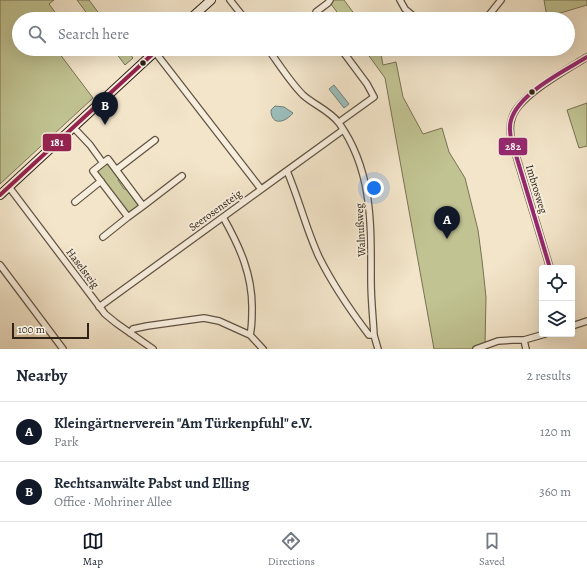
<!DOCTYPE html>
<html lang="en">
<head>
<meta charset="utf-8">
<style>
	:root { --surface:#fff; --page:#f6f6f7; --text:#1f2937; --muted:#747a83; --line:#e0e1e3; --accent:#111827 }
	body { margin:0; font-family:Alegreya,serif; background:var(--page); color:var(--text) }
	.controls { position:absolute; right:12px; bottom:12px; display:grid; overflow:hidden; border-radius:4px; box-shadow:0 4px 16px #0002 }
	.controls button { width:36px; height:36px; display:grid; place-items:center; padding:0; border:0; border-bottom:1px solid var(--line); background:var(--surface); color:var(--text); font:20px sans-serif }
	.scale { position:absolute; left:12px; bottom:10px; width:77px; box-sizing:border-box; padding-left:4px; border:2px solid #2f2216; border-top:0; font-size:11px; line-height:14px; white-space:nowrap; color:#2f2216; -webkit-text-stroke:3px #f7eedd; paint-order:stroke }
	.you { position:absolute; left:374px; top:188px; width:14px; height:14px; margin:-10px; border:3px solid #fff; border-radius:50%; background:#1a73e8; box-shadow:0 0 0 6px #1a73e833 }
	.badge { display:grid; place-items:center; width:26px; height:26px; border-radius:50%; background:var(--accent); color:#fff; font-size:13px; font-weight:700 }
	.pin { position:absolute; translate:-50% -33px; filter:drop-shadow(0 1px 2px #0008) }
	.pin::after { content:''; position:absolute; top:21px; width:14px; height:12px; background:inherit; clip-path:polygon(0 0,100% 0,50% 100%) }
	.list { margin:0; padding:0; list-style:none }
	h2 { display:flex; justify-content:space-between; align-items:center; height:52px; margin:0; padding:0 16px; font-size:17px }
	h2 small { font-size:13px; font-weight:400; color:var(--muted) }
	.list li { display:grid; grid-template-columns:26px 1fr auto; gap:12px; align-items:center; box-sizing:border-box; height:60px; padding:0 16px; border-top:1px solid var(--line) }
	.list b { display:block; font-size:15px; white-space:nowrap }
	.list p { margin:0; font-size:13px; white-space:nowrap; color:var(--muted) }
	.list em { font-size:13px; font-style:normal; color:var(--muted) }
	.icon { flex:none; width:22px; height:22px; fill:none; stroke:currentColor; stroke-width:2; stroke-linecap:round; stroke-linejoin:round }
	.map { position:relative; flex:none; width:587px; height:349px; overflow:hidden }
	.search { position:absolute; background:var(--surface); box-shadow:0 4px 16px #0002; left:12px; right:12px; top:12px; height:44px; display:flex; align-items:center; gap:10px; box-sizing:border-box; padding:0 14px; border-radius:22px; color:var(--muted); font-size:15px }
	.sheet { height:172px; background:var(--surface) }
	nav { display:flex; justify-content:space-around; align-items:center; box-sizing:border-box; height:56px; border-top:1px solid var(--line); background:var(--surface); font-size:11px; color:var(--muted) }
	nav a { display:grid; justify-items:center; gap:2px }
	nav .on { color:var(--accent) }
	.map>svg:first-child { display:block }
	.green { fill:#c1c392; stroke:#787254 }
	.water { fill:#9cbebc; stroke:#70807a }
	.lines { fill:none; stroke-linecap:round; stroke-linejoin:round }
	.street-casing { stroke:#605343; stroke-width:8 }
	.secondary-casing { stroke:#2f2216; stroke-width:10 }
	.street { stroke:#f7eedd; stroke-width:5.5 }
	.secondary { stroke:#f7eedd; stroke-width:8 }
	.bus-1-casing { stroke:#f7eedd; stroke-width:7 }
	.bus-2-casing { stroke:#f7eedd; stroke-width:7 }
	.bus-1 { stroke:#94244d; stroke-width:4 }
	.bus-2 { stroke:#95276e; stroke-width:4 }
	.bus-dot { fill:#2f2216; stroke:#f7eedd; stroke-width:1.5 }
	.labels { text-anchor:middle; stroke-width:4; stroke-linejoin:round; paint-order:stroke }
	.street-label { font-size:11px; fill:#2f2216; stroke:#f7eedd }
	.line-badge { stroke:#f7eedd; stroke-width:1.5 }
	.badge-label { font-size:11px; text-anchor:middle; font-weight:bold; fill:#fff }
</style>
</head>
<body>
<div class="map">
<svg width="587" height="349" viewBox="0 0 587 349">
	<rect width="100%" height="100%" fill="#f3e5ca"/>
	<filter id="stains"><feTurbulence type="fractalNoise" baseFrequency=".005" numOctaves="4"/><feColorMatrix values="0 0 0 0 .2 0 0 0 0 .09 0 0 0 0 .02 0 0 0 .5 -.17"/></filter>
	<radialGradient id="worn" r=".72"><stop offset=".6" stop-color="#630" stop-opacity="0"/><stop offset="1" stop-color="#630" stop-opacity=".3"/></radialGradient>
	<path class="green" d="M0 0H54L49 4 60 19H19V49H56L93 98 0 184Z
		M77 0H89L103 19H91Z
		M332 0H344L358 19H342L331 4Z
		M544 0H587V5L547 17Z
		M113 49H126L133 58 125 65Z
		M364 49H380L383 65 396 62 403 97 423 134 442 128 449 152 465 178 478 230 482 260 486 297 485 345 474 349H434L385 78Z
		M587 103V146L579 148 567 110Z
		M105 164 109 165 119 178 118 180 124 189H128L138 204V206L129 212 127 211 98 173V169Z"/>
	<path class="water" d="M334 85 349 104 344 108 329 89Z
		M275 106 284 107 293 113C286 122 271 127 271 110Z"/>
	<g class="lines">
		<g class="street-casing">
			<path id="street" d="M230 0 245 19
				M400 0 405 9 417 19
				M318 19 316 16V12L328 3 330 0
				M482 19 489 15 501 0
				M268 49C279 64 290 82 303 95 314 105 329 110 339 123 373 171 371 224 371 281 371 299 373 317 374 335L378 349
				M341 49 367 84 374 97 342 120
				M155 52 261 189
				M73 127 90 145 103 163 93 171 128 217 143 206 108 159 103 163
				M116 170 155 140
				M287 171C299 199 306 229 319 257 333 285 350 310 369 335H374
				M9 187 105 314 116 323 153 349
				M75 202 101 181
				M143 206 182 176
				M223 217C240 247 253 276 252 311 252 319 252 327 250 335L263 349
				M103 237 128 217
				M0 265 63 349
				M550 268 512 142C510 134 509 126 512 118 518 96 568 69 587 57
				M99 307 343 130
				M572 326 587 321
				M130 333 133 329 147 326 204 318 219 321 250 335
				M524 340 526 349
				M476 349 498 341 513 340H524L545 334"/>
		</g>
		<g class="secondary-casing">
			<path id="secondary" d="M190 19 211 0
				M0 195 158 49"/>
		</g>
		<use href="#street" class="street"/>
		<use href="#secondary" class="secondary"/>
		<g class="bus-1-casing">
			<path id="bus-1" d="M0 195 158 49"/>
		</g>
		<g class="bus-2-casing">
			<path id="bus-2" d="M550 268 512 142C510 135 509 127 511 120 519 93 564 71 587 57"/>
		</g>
		<use href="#bus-1" class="bus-1"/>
		<use href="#bus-2" class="bus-2"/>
	</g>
	<g class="bus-dot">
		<circle cx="143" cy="63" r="3.5"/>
		<circle cx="532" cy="92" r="3.5"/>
	</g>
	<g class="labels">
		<g class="street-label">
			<text transform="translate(537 189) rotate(73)" y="4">Imbrosweg</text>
			<text transform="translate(215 210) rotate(-36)" y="4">Seerosensteig</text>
			<text transform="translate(360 230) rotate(-93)" y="4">Walnußweg</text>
			<text transform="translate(83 268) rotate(53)" y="4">Haselsteig</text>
		</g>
	</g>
	<g class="line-badge">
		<rect x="42" y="133" width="30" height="19" rx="4" fill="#94244d"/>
		<rect x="498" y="137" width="30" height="19" rx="4" fill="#95276e"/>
	</g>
	<g class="badge-label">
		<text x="57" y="146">181</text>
		<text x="513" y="150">282</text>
	</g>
	<rect width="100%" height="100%" filter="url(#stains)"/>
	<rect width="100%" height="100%" fill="url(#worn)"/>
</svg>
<div class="controls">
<button><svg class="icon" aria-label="locate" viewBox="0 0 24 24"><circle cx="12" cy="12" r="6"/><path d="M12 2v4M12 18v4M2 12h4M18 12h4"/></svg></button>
<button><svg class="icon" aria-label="layers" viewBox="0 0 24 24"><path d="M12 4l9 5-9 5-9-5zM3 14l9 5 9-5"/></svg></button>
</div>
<div class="scale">100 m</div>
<div class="you"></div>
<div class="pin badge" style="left:447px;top:239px">A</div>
<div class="pin badge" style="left:105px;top:125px">B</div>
<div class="search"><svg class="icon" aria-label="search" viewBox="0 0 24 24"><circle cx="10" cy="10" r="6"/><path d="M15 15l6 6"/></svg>Search here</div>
</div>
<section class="sheet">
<h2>Nearby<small>2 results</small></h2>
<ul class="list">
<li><span class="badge">A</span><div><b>Kleingärtnerverein &quot;Am Türkenpfuhl&quot; e.V.</b><p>Park</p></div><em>120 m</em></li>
<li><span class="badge">B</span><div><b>Rechtsanwälte Pabst und Elling</b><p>Office · Mohriner Allee</p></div><em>360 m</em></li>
</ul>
</section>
<nav>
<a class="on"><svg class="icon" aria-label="map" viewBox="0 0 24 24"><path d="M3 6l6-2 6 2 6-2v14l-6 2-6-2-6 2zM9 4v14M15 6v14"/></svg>Map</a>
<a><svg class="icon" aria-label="directions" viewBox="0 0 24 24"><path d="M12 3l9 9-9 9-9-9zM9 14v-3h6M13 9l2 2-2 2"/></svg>Directions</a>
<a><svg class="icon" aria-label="saved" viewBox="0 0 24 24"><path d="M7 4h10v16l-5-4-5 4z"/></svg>Saved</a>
</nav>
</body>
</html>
